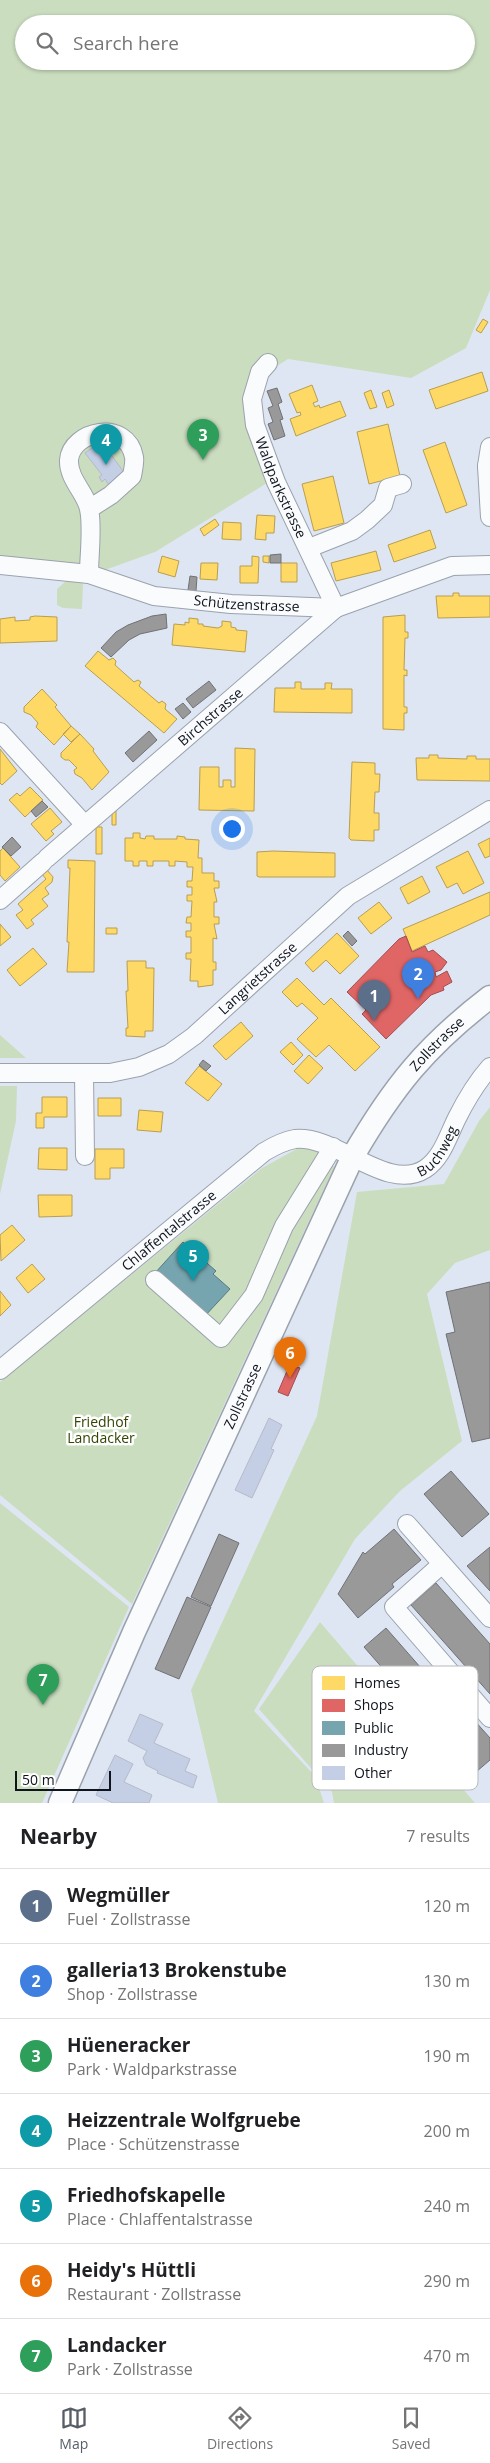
<!DOCTYPE html>
<html lang="en">
<head>
<meta charset="utf-8">
<style>
	:root { --surface:#fff; --page:#f2f2f2; --text:#202124; --muted:#757577; --line:#e0e0e0; --accent:#575e68 }
	body { margin:0; font-family:"Open Sans",sans-serif; background:var(--page); color:var(--text) }
	.scale { position:absolute; left:15px; bottom:12px; width:96px; box-sizing:border-box; padding-left:5px; border:2px solid #0f141d; border-top:0; font-size:14px; line-height:18px; white-space:nowrap; color:#0f141d; -webkit-text-stroke:4px #fff; paint-order:stroke }
	.you { position:absolute; left:231px; top:828px; width:18px; height:18px; margin:-12px; border:4px solid #fff; border-radius:50%; background:#1a73e8; box-shadow:0 0 0 8px #1a73e833 }
	.badge { display:grid; place-items:center; width:32px; height:32px; border-radius:50%; background:var(--accent); color:#fff; font-size:16px; font-weight:700 }
	.pin { position:absolute; translate:-50% -41px; filter:drop-shadow(0 1px 2px #0008) }
	.pin::after { content:''; position:absolute; top:26px; width:18px; height:15px; background:inherit; clip-path:polygon(0 0,100% 0,50% 100%) }
	.list { margin:0; padding:0; list-style:none }
	h2 { display:flex; justify-content:space-between; align-items:center; height:65px; margin:0; padding:0 20px; font-size:21px }
	h2 small { font-size:16px; font-weight:400; color:var(--muted) }
	.list li { display:grid; grid-template-columns:32px 1fr auto; gap:15px; align-items:center; box-sizing:border-box; height:75px; padding:0 20px; border-top:1px solid var(--line) }
	.list b { display:block; font-size:19px; white-space:nowrap }
	.list p { margin:0; font-size:16px; white-space:nowrap; color:var(--muted) }
	.list em { font-size:16px; font-style:normal; color:var(--muted) }
	.icon { flex:none; width:28px; height:28px; fill:none; stroke:currentColor; stroke-width:2; stroke-linecap:round; stroke-linejoin:round }
	.map { position:relative; flex:none; width:490px; height:1803px; overflow:hidden }
	.search { position:absolute; background:var(--surface); box-shadow:0 1px 4px #0004; left:15px; right:15px; top:15px; height:55px; display:flex; align-items:center; gap:12px; box-sizing:border-box; padding:0 18px; border-radius:28px; color:var(--muted); font-size:19px }
	.sheet { height:590px; background:var(--surface) }
	nav { display:flex; justify-content:space-around; align-items:center; box-sizing:border-box; height:70px; border-top:1px solid var(--line); background:var(--surface); font-size:14px; color:var(--muted) }
	nav a { display:grid; justify-items:center; gap:2px }
	nav .on { color:var(--accent) }
	.map>svg:first-child { display:block }
	.green { fill:#caddbf; fill-rule:evenodd }
	.homes { fill:#ffd966; stroke:#b79e50 }
	.shops { fill:#e06666; stroke:#a14d50 }
	.public { fill:#76a5af; stroke:#577a83 }
	.industry { fill:#999; stroke:#707174 }
	.building { fill:#c4cee5; stroke:#b5bbc6 }
	.lines { fill:none; stroke-linecap:round; stroke-linejoin:round }
	.minor-casing { stroke:#9ba2ac; stroke-width:20 }
	.major-casing { stroke:#9ba2ac; stroke-width:25 }
	.minor { stroke:#fafbfd; stroke-width:18 }
	.major { stroke:#fafbfd; stroke-width:22 }
	.labels { text-anchor:middle; stroke-width:5; stroke-linejoin:round; paint-order:stroke }
	.street-label { font-size:14px; fill:#0f141d; stroke:#fff }
	.park-label { font-size:14px; fill:#314500; stroke:#fff }
	.key { fill:#fff; stroke:#b7b8bb; stroke-width:1 }
	.key-label { font-size:14px; fill:#0f141d }
</style>
</head>
<body>
<div class="map">
<svg width="490" height="1803" viewBox="0 0 490 1803">
	<rect width="100%" height="100%" fill="#dee6f4"/>
	<path class="green" d="M0 0H490V290L466 348 411 378 288 359 250 383 248 419 267 483 155 552 102 571 0 558ZM24 24H466V61H24Z
		M66 581 83 583 82 609 63 608 57 605V589Z
		M0 1035 26 1058H0Z
		M0 1086H17L16 1121 0 1194Z
		M490 1107V1250L455 1263 427 1294 462 1441 400 1491 355 1539 254 1711 315 1776 324 1803H218L191 1690 317 1416 357 1192 444 1184 479 1121Z
		M302 1146 325 1152 334 1167 132 1604 0 1495V1382L262 1168Z
		M0 1503 129 1607 42 1803H0Z
		M320 1622 475 1803H334L332 1792 259 1709Z"/>
	<path class="homes" d="M483 319 488 322 481 333 476 330Z
		M482 372 488 391 436 409 429 390Z
		M312 385 318 401 313 403 315 407 319 405 320 408 340 401 346 416 296 436 290 419 301 415 300 412 297 413 289 394Z
		M371 390 377 407 370 409 364 393Z
		M389 390 394 405 387 408 382 393Z
		M388 424 400 476 369 484 357 432Z
		M445 442 467 505 446 513 423 450Z
		M333 476 344 523 314 531 302 484Z
		M257 515 275 516 274 533H266V540L255 539Z
		M215 519 219 525 204 536 200 529Z
		M223 522 241 523V540L222 539Z
		M430 530 436 548 394 562 388 545Z
		M376 551 381 570 336 581 331 563Z
		M162 556 179 561 175 577 158 572Z
		M252 556 259 557 258 583H240V566H252Z
		M263 556H269V563L263 562Z
		M201 563H218L217 580 200 579Z
		M281 563H297V582H281Z
		M453 593H459V596H490V617L438 618 436 596H453Z
		M405 615V632H408V638H405L404 670H407V676L404 675V707H407V713H404V730L383 729V617Z
		M35 616 57 617V641L0 643V619L15 617V621L30 620V617Z
		M189 618 198 619V624H203V626L218 628 222 626V621L231 622V627L236 628V630L247 631 245 652 172 645 174 624 185 625V622L189 623Z
		M98 651 109 660 113 658 116 661 115 665 134 682 138 680 141 682 139 686 159 703 162 701 166 704 165 709 177 719 164 733 85 666Z
		M295 682H301V689H325V683H332L331 689H352V713L274 712 275 688H295Z
		M42 689 57 705 55 707 71 726 54 745 36 727 38 723 31 715 24 712V707Z
		M71 726 80 734 71 742 63 734Z
		M80 734 94 749 93 751 109 772 92 790 82 778 75 774 74 770 77 768 69 760H65L61 757V753Z
		M235 748 255 749 254 811 199 810 200 767H219V787H223V780H231V787H235Z
		M0 749 17 771 2 785 0 783Z
		M429 755H438V758L467 759V756H476V759H490V781L417 780 416 758H429Z
		M352 762 375 763V774H380L379 792H375L374 813H379V830H374V841L351 840 349 838Z
		M30 787 43 800 25 817 9 800 17 793 20 796Z
		M50 808 62 822 51 831 54 834 46 841 31 824Z
		M112 810H116V825H112Z
		M96 827H102V854H96Z
		M133 833H140V838L145 839 146 836H154V839H177V836L185 837V839L199 840 198 858H202V873H214V881H219V888H214L217 902H214V917H219V924H214L217 939 213 938V962H216V970H213V985L198 987V981H190L191 959H186V953H191V937H186V931H191V923H186L187 917H191L192 901H187V895H192V887H187V881H192L193 867H187V862L175 861V866H169V861H153V866H147V861H139V866H133V861H125V838H133Z
		M490 838V856L485 858 478 844Z
		M3 848 20 867 5 881 0 875V851Z
		M273 851 335 853V877H259L257 876V852Z
		M468 851 484 883 463 894 457 883 447 888 436 867Z
		M68 860 95 861 94 972H67L69 942H67L70 868H68Z
		M46 869 53 877 52 882 45 888 49 894 42 899 48 906 31 920 34 924 27 929 16 915 23 910 18 904 46 879 41 873Z
		M422 876 430 892 408 904 400 888Z
		M490 892V915L412 951 403 929Z
		M379 902 392 918 371 934 358 918Z
		M0 924 11 937 0 946Z
		M106 928H117V934H106Z
		M337 933 359 956 340 974 326 960 313 972 305 963Z
		M33 948 47 964 20 986 7 970Z
		M127 961H146V968H154L153 1031H145V1037L126 1036V1028H128L126 991H128Z
		M297 978 324 1005 331 998 380 1047 355 1071 329 1045 316 1057 297 1039 318 1018 302 1003 297 1007 282 992Z
		M241 1022 253 1036 226 1060 213 1046Z
		M291 1042 303 1055 293 1065 280 1052Z
		M309 1055 323 1068 308 1084 294 1071Z
		M199 1066 222 1084 208 1101 185 1083Z
		M42 1097H67V1117H44V1128H36V1113H42Z
		M98 1098H121V1116H98Z
		M139 1110 163 1112 161 1132 137 1130Z
		M39 1148H67V1170L38 1169Z
		M95 1149H124V1168H110V1179H95Z
		M38 1195H72V1216L39 1217Z
		M12 1225 25 1240 1 1261 0 1235Z
		M32 1264 45 1279 28 1293 16 1278Z
		M0 1291 11 1305 0 1316Z"/>
	<path class="shops" d="M406 936 412 952 425 946 428 952 433 950 447 962 441 970 435 972 436 977 447 971 452 982 443 987 444 990 431 995 386 1039 362 1014 366 1010 347 992 399 939Z
		M290 1364 300 1368 288 1396 278 1392Z"/>
	<path class="public" d="M183 1242 216 1271 213 1274 230 1289 204 1317 155 1273Z"/>
	<path class="industry" d="M277 388 282 402 278 404 283 419 280 420 285 436 274 440 268 424 273 422 268 408 273 406 267 391Z
		M281 554V563H270V555Z
		M190 576 197 577 196 591 188 590Z
		M166 614 167 628 140 634 129 640 111 657 101 648 116 632 128 625 152 616Z
		M209 681 216 690 193 708 186 699Z
		M183 703 191 712 183 719 175 709Z
		M149 731 157 740 133 762 125 753Z
		M42 801 48 807 36 817 31 811Z
		M12 837 21 847 11 856 2 847Z
		M348 931 357 941 352 946 343 936Z
		M203 1060 211 1066 206 1071 199 1065Z
		M490 1282V1438L472 1442 446 1334 455 1332 446 1292Z
		M451 1471 489 1514 462 1537 424 1494Z
		M394 1529 421 1560 392 1584 394 1587 358 1618 338 1594 363 1552 365 1554Z
		M219 1534 239 1543 211 1606 191 1597Z
		M490 1547V1591L467 1566Z
		M436 1583 490 1644V1694L411 1605Z
		M187 1597 211 1607 179 1679 155 1669Z
		M386 1628 428 1676 406 1695 364 1647Z
		M442 1684 490 1738V1760L476 1772 417 1706Z"/>
	<path class="building" d="M101 441 126 475 110 487 105 479 102 482 99 477 102 475 85 453Z
		M269 1418 282 1425 271 1449 274 1450 252 1498 235 1490Z
		M140 1714 163 1724 154 1743 190 1759 185 1771 197 1776 193 1788 157 1773 158 1771 146 1765 143 1758 147 1751 128 1741Z
		M115 1755 133 1764 124 1782 152 1795 149 1803H113L96 1795Z"/>
	<g class="lines">
		<g class="minor-casing">
			<g id="minor">
				<path id="s1" d="M268 363 260 372 252 399 255 425 276 482 336 608"/>
				<path d="M490 447 487 466H490"/>
				<path d="M487 466 490 517"/>
				<path d="M309 548 352 531 367 520 383 505 388 488 402 484"/>
				<path id="s2" d="M0 565 89 574 154 596 231 604 336 608 452 566 490 565"/>
				<path d="M89 574C89 555 93 527 89 509 86 493 68 479 69 460 71 431 127 418 134 457 135 462 133 470 132 476L111 495 89 509"/>
				<path d="M0 732 85 825"/>
				<path id="s3" d="M47 858 336 608"/>
				<path d="M0 900 43 862"/>
				<path id="s4" d="M0 1073H110L139 1067 169 1054 194 1036 348 896 490 810"/>
				<path d="M84 1074 85 1156"/>
				<path d="M155 1280 221 1338 254 1295 284 1226 333 1147"/>
				<path id="s5" d="M0 1370 264 1152C274 1146 283 1141 295 1139 337 1135 387 1193 425 1169 442 1158 448 1136 457 1118 466 1100 476 1083 490 1067"/>
				<path d="M407 1524 490 1618"/>
				<path d="M442 1564 394 1607 490 1718"/>
			</g>
		</g>
		<g class="major-casing">
			<g id="major">
				<path id="s6" d="M60 1803 134 1632 353 1156C393 1087 426 1046 490 997"/>
			</g>
		</g>
		<use href="#minor" class="minor"/>
		<use href="#major" class="major"/>
	</g>
	<g class="labels">
		<g class="street-label">
			<text dy="5" stroke="none"><textPath href="#s1" startOffset="134">Waldparkstrasse</textPath></text>
			<text dy="5" stroke="none"><textPath href="#s2" startOffset="251">Schützenstrasse</textPath></text>
			<text dy="5" stroke="none"><textPath href="#s3" startOffset="216">Birchstrasse</textPath></text>
			<text dy="5" stroke="none"><textPath href="#s4" startOffset="289">Langrietstrasse</textPath></text>
			<text dy="5" stroke="none"><textPath href="#s6" startOffset="851">Zollstrasse</textPath></text>
			<text dy="5" stroke="none"><textPath href="#s5" startOffset="536">Buchweg</textPath></text>
			<text dy="5" stroke="none"><textPath href="#s5" startOffset="219">Chlaffentalstrasse</textPath></text>
			<text dy="5" stroke="none"><textPath href="#s6" startOffset="446">Zollstrasse</textPath></text>
		</g>
		<g class="park-label">
			<text x="101" y="1427">Friedhof<tspan x="101" dy="16">Landacker</tspan></text>
		</g>
	</g>
	<rect x="312" y="1666" width="166" height="124" rx="8" class="key"/>
	<rect x="322" y="1676" width="23" height="14" fill="#ffd966"/>
	<rect x="322" y="1699" width="23" height="13" fill="#e06666"/>
	<rect x="322" y="1721" width="23" height="14" fill="#76a5af"/>
	<rect x="322" y="1744" width="23" height="13" fill="#999"/>
	<rect x="322" y="1766" width="23" height="14" fill="#c4cee5"/>
	<g class="key-label">
		<text x="354" y="1688">Homes</text>
		<text x="354" y="1710">Shops</text>
		<text x="354" y="1733">Public</text>
		<text x="354" y="1755">Industry</text>
		<text x="354" y="1778">Other</text>
	</g>
</svg>
<div class="scale">50 m</div>
<div class="you"></div>
<div class="pin badge" style="left:374px;top:1021px;background:#5c6f8a">1</div>
<div class="pin badge" style="left:418px;top:999px;background:#3f7fe0">2</div>
<div class="pin badge" style="left:203px;top:460px;background:#2e9e5b">3</div>
<div class="pin badge" style="left:106px;top:465px;background:#0f9aa8">4</div>
<div class="pin badge" style="left:193px;top:1281px;background:#0f9aa8">5</div>
<div class="pin badge" style="left:290px;top:1378px;background:#e8710a">6</div>
<div class="pin badge" style="left:43px;top:1705px;background:#2e9e5b">7</div>
<div class="search"><svg class="icon" aria-label="search" viewBox="0 0 24 24"><circle cx="10" cy="10" r="6"/><path d="M15 15l6 6"/></svg>Search here</div>
</div>
<section class="sheet">
<h2>Nearby<small>7 results</small></h2>
<ul class="list">
<li><span class="badge" style="background:#5c6f8a">1</span><div><b>Wegmüller</b><p>Fuel · Zollstrasse</p></div><em>120 m</em></li>
<li><span class="badge" style="background:#3f7fe0">2</span><div><b>galleria13 Brokenstube</b><p>Shop · Zollstrasse</p></div><em>130 m</em></li>
<li><span class="badge" style="background:#2e9e5b">3</span><div><b>Hüeneracker</b><p>Park · Waldparkstrasse</p></div><em>190 m</em></li>
<li><span class="badge" style="background:#0f9aa8">4</span><div><b>Heizzentrale Wolfgruebe</b><p>Place · Schützenstrasse</p></div><em>200 m</em></li>
<li><span class="badge" style="background:#0f9aa8">5</span><div><b>Friedhofskapelle</b><p>Place · Chlaffentalstrasse</p></div><em>240 m</em></li>
<li><span class="badge" style="background:#e8710a">6</span><div><b>Heidy's Hüttli</b><p>Restaurant · Zollstrasse</p></div><em>290 m</em></li>
<li><span class="badge" style="background:#2e9e5b">7</span><div><b>Landacker</b><p>Park · Zollstrasse</p></div><em>470 m</em></li>
</ul>
</section>
<nav>
<a class="on"><svg class="icon" aria-label="map" viewBox="0 0 24 24"><path d="M3 6l6-2 6 2 6-2v14l-6 2-6-2-6 2zM9 4v14M15 6v14"/></svg>Map</a>
<a><svg class="icon" aria-label="directions" viewBox="0 0 24 24"><path d="M12 3l9 9-9 9-9-9zM9 14v-3h6M13 9l2 2-2 2"/></svg>Directions</a>
<a><svg class="icon" aria-label="saved" viewBox="0 0 24 24"><path d="M7 4h10v16l-5-4-5 4z"/></svg>Saved</a>
</nav>
</body>
</html>
